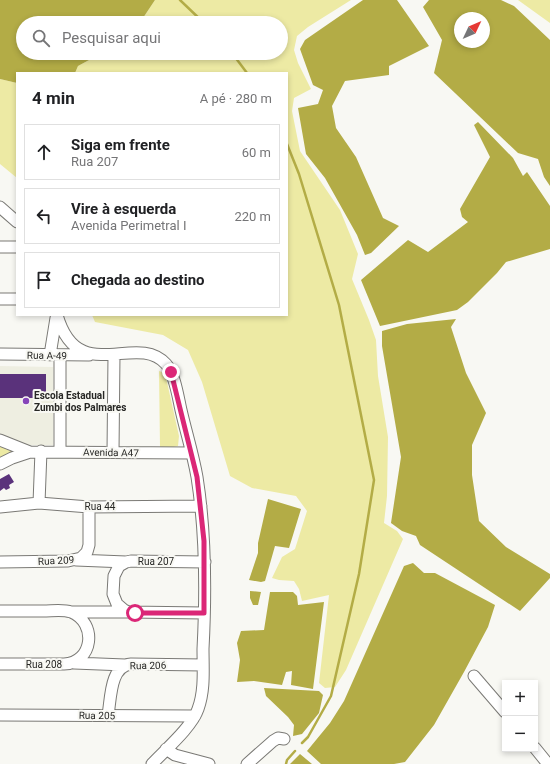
<!DOCTYPE html>
<html lang="pt">
<head>
<meta charset="utf-8">
<style>
	:root { --surface:#fff; --page:#f6f6f6; --text:#202124; --muted:#757577; --line:#e0e0e0 }
	body { margin:0; font-family:Roboto,sans-serif; background:var(--page); color:var(--text) }
	.controls { position:absolute; right:12px; bottom:12px; display:grid; overflow:hidden; border-radius:0px; box-shadow:0 2px 6px #0003 }
	.controls button { width:36px; height:36px; display:grid; place-items:center; padding:0; border:0; border-bottom:1px solid var(--line); background:var(--surface); color:var(--text); font:20px sans-serif }
	.compass { position:absolute; left:454px; top:12px; width:36px; height:36px; border-radius:50%; background:var(--surface); box-shadow:0 2px 6px #0003; rotate:46deg }
	.stop { position:absolute; width:12px; height:12px; margin:-9px; border:3px solid #db2777; border-radius:50%; background:#fff }
	.stop.end { background:#db2777; border-color:#fff; box-shadow:0 1px 4px #0008 }
	.list { margin:0; padding:0; list-style:none }
	h2 { display:flex; justify-content:space-between; align-items:center; height:52px; margin:0; padding:0 16px; font-size:17px }
	h2 small { font-size:13px; font-weight:400; color:var(--muted) }
	.list li { display:grid; grid-template-columns:26px 1fr auto; gap:12px; align-items:center; box-sizing:border-box; height:56px; margin:0 8px 8px; padding:0 8px; border:1px solid var(--line); border-radius:0px }
	.list b { display:block; font-size:15px; white-space:nowrap }
	.list p { margin:0; font-size:13px; white-space:nowrap; color:var(--muted) }
	.list em { font-size:13px; font-style:normal; color:var(--muted) }
	.icon { flex:none; width:22px; height:22px; fill:none; stroke:currentColor; stroke-width:2; stroke-linecap:round; stroke-linejoin:round }
	.map { position:relative; flex:none; width:550px; height:764px; overflow:hidden }
	.search { position:absolute; background:var(--surface); box-shadow:0 2px 6px #0003; left:16px; top:16px; width:272px; height:44px; display:flex; align-items:center; gap:10px; box-sizing:border-box; padding:0 14px; border-radius:22px; color:var(--muted); font-size:15px }
	.panel { position:absolute; background:var(--surface); box-shadow:0 2px 6px #0003; left:16px; top:72px; width:272px; height:244px; border-radius:0px }
	.map>svg:first-child { display:block }
	.built { fill:#eeeee1 }
	.green { fill:#edeaa4 }
	.water { fill:#b3ac46; fill-rule:evenodd }
	.lines { fill:none; stroke-linecap:round; stroke-linejoin:round }
	.stream { stroke:#b3ac46; stroke-width:2.5 }
	.building { fill:#5a327b }
	.minor-casing { stroke:#7a7975; stroke-width:13 }
	.minor { stroke:#fff; stroke-width:11 }
	.route { stroke:#db2777; stroke-width:5 }
	.poi-dot { fill:#8644b9; stroke:#f8f8f3; stroke-width:1.5 }
	.labels { text-anchor:middle; stroke-width:4; stroke-linejoin:round; paint-order:stroke }
	.street-label { font-size:10px; fill:#272725; stroke:#f8f8f3 }
	.poi-label { font-size:10px; font-weight:bold; fill:#272725; stroke:#f8f8f3; text-anchor:start }
</style>
</head>
<body>
<div class="map">
<svg width="550" height="764" viewBox="0 0 550 764">
	<rect width="100%" height="100%" fill="#f8f8f3"/>
	<path class="built" d="M0 366 53 367V445H29L4 438 0 435Z"/>
	<path class="green" d="M155 0H351L308 27 297 36 294 50 298 63 311 89 294 98 292 111 300 151 340 210 358 254 352 279 369 320 376 340 378 376 388 437 387 496 384 523 397 531 403 539 346 670 335 687 325 688 319 683 329 595 302 601 299 589 294 581 279 580 272 578 282 557 295 549 307 511 296 496 252 488 230 476 202 382 188 350 163 335 95 322 92 315H287V73H75L78 66 102 53H281V23H138L143 18Z
		M518 0H550V23Z
		M0 79 17 83V178L0 164Z
		M159 371 165 373 179 436 178 446 169 448 160 447Z
		M0 446 13 452 0 460Z"/>
	<path class="water" d="M0 0H155L143 18 138 23H23V53H102L78 66 75 73H17V83L0 79Z
		M363 0H397L429 46 389 66V75L345 81 332 106 336 128 356 157 383 218 399 226 371 253 365 255 357 235 325 178 306 154 298 108 318 104 323 90 313 85 300 49 305 40Z
		M429 0H501L514 6 550 40V186L544 177 538 159 518 153 434 73 442 40 423 7ZM460 18H484V42H460Z
		M478 122 513 158 523 176 527 172 550 206V249L506 262 497 273 468 302 457 310 380 326 361 280 408 240 428 252 468 222 462 217 460 209 490 157 474 125Z
		M456 319 451 327 466 373 486 413 472 445V475L479 521 506 547 550 574V578L520 611 420 545 416 536 402 531 391 523 401 457 382 346V331L407 324Z
		M268 499 301 509 289 548 275 546 265 581 261 582 249 580 258 553V543Z
		M413 563 424 573H435L495 605 488 627 464 672 434 725 405 762 394 764H321L307 751 330 723 344 701 404 566Z
		M250 591 261 592 258 605H253L250 598Z
		M270 592H293L297 596 298 605 324 602 313 689 291 685 292 671 286 672 282 685 254 681 237 682 240 660 237 643 241 631 264 630Z
		M264 688 319 691 323 695 319 713 302 734 293 736 294 725 288 717 266 696Z
		M300 754 312 764H290Z"/>
	<g class="lines">
		<path class="stream" d="M180 0 204 23
			M232 53 247 73
			M287 144 299 174 339 305 374 480 359 574 331 696 308 737 302 743
			M286 764 287 760 295 751"/>
	</g>
	<path class="building" d="M0 374H46V398H0Z
		M9 474 14 482 9 485 10 488 6 490 4 488 0 491V479Z"/>
	<g class="lines">
		<g class="minor-casing">
			<path id="minor" d="M0 207 17 222
				M0 247H17
				M0 299H17
				M57 315C78 388 136 331 166 364 175 374 178 397 181 410 186 432 193 454 197 477 206 534 206 592 203 649 203 669 205 690 198 709 192 727 165 750 152 764
				M0 354 89 355
				M50 355 56 318
				M0 440 30 452
				M60 451V355
				M113 452 114 355
				M0 464 12 458 30 452 191 453
				M39 503 41 451
				M0 507 39 503 89 507 201 506
				M76 560 126 562
				M0 562 68 561 81 558 87 552 89 545V507
				M0 611C14 611 29 611 43 611 52 611 63 609 71 612 98 623 93 663 64 664H0
				M71 612H128
				M204 613 129 612 124 610 117 604 113 594 114 576 119 566 126 562 131 561 205 562
				M74 663 125 665
				M474 676 505 712
				M0 715 195 716
				M108 715C111 698 110 666 131 664L203 665
				M535 748 548 764
				M166 749 175 755 209 764
				M247 764 273 741 278 738 284 739"/>
		</g>
		<use href="#minor" class="minor"/>
	</g>
	<g class="lines">
		<path class="route" d="M135 613H204V541L197 477 171 372"/>
	</g>
	<circle class="poi-dot" cx="26" cy="401" r="4"/>
	<g class="labels">
		<g class="street-label">
			<text transform="translate(47 355) rotate(1)" y="4">Rua A-49</text>
			<text transform="translate(111 452) rotate(1)" y="4">Avenida A47</text>
			<text x="100" y="510">Rua 44</text>
			<text transform="translate(56 560) rotate(-3)" y="4">Rua 209</text>
			<text x="156" y="565">Rua 207</text>
			<text x="44" y="668">Rua 208</text>
			<text transform="translate(148 665) rotate(-1)" y="4">Rua 206</text>
			<text transform="translate(97 715) rotate(1)" y="4">Rua 205</text>
		</g>
		<g class="poi-label">
			<text x="34" y="399">Escola Estadual<tspan x="34" dy="12">Zumbi dos Palmares</tspan></text>
		</g>
	</g>
</svg>
<div class="controls">
<button>+</button>
<button>−</button>
</div>
<svg class="compass" viewBox="-18 -18 36 36"><path d="M0-13l5 13h-10z" fill="#e53935"/><path d="M0 13l5-13h-10z" fill="#757577"/></svg>
<div class="stop" style="left:135px;top:613px"></div>
<div class="stop end" style="left:171px;top:372px"></div>
<div class="search"><svg class="icon" aria-label="search" viewBox="0 0 24 24"><circle cx="10" cy="10" r="6"/><path d="M15 15l6 6"/></svg>Pesquisar aqui</div>
<section class="panel">
<h2>4 min<small>A pé · 280 m</small></h2>
<ul class="list">
<li><svg class="icon" aria-label="ahead" viewBox="0 0 24 24"><path d="M12 20V5M6 11l6-6 6 6"/></svg><div><b>Siga em frente</b><p>Rua 207</p></div><em>60 m</em></li>
<li><svg class="icon" aria-label="left" viewBox="0 0 24 24"><path d="M17 20v-9H6M10 6l-5 5 5 5"/></svg><div><b>Vire à esquerda</b><p>Avenida Perimetral I</p></div><em>220 m</em></li>
<li><svg class="icon" aria-label="arrive" viewBox="0 0 24 24"><path d="M6 21V4h12l-3 4 3 4H6"/></svg><div><b>Chegada ao destino</b></div></li>
</ul>
</section>
</div>
</body>
</html>
